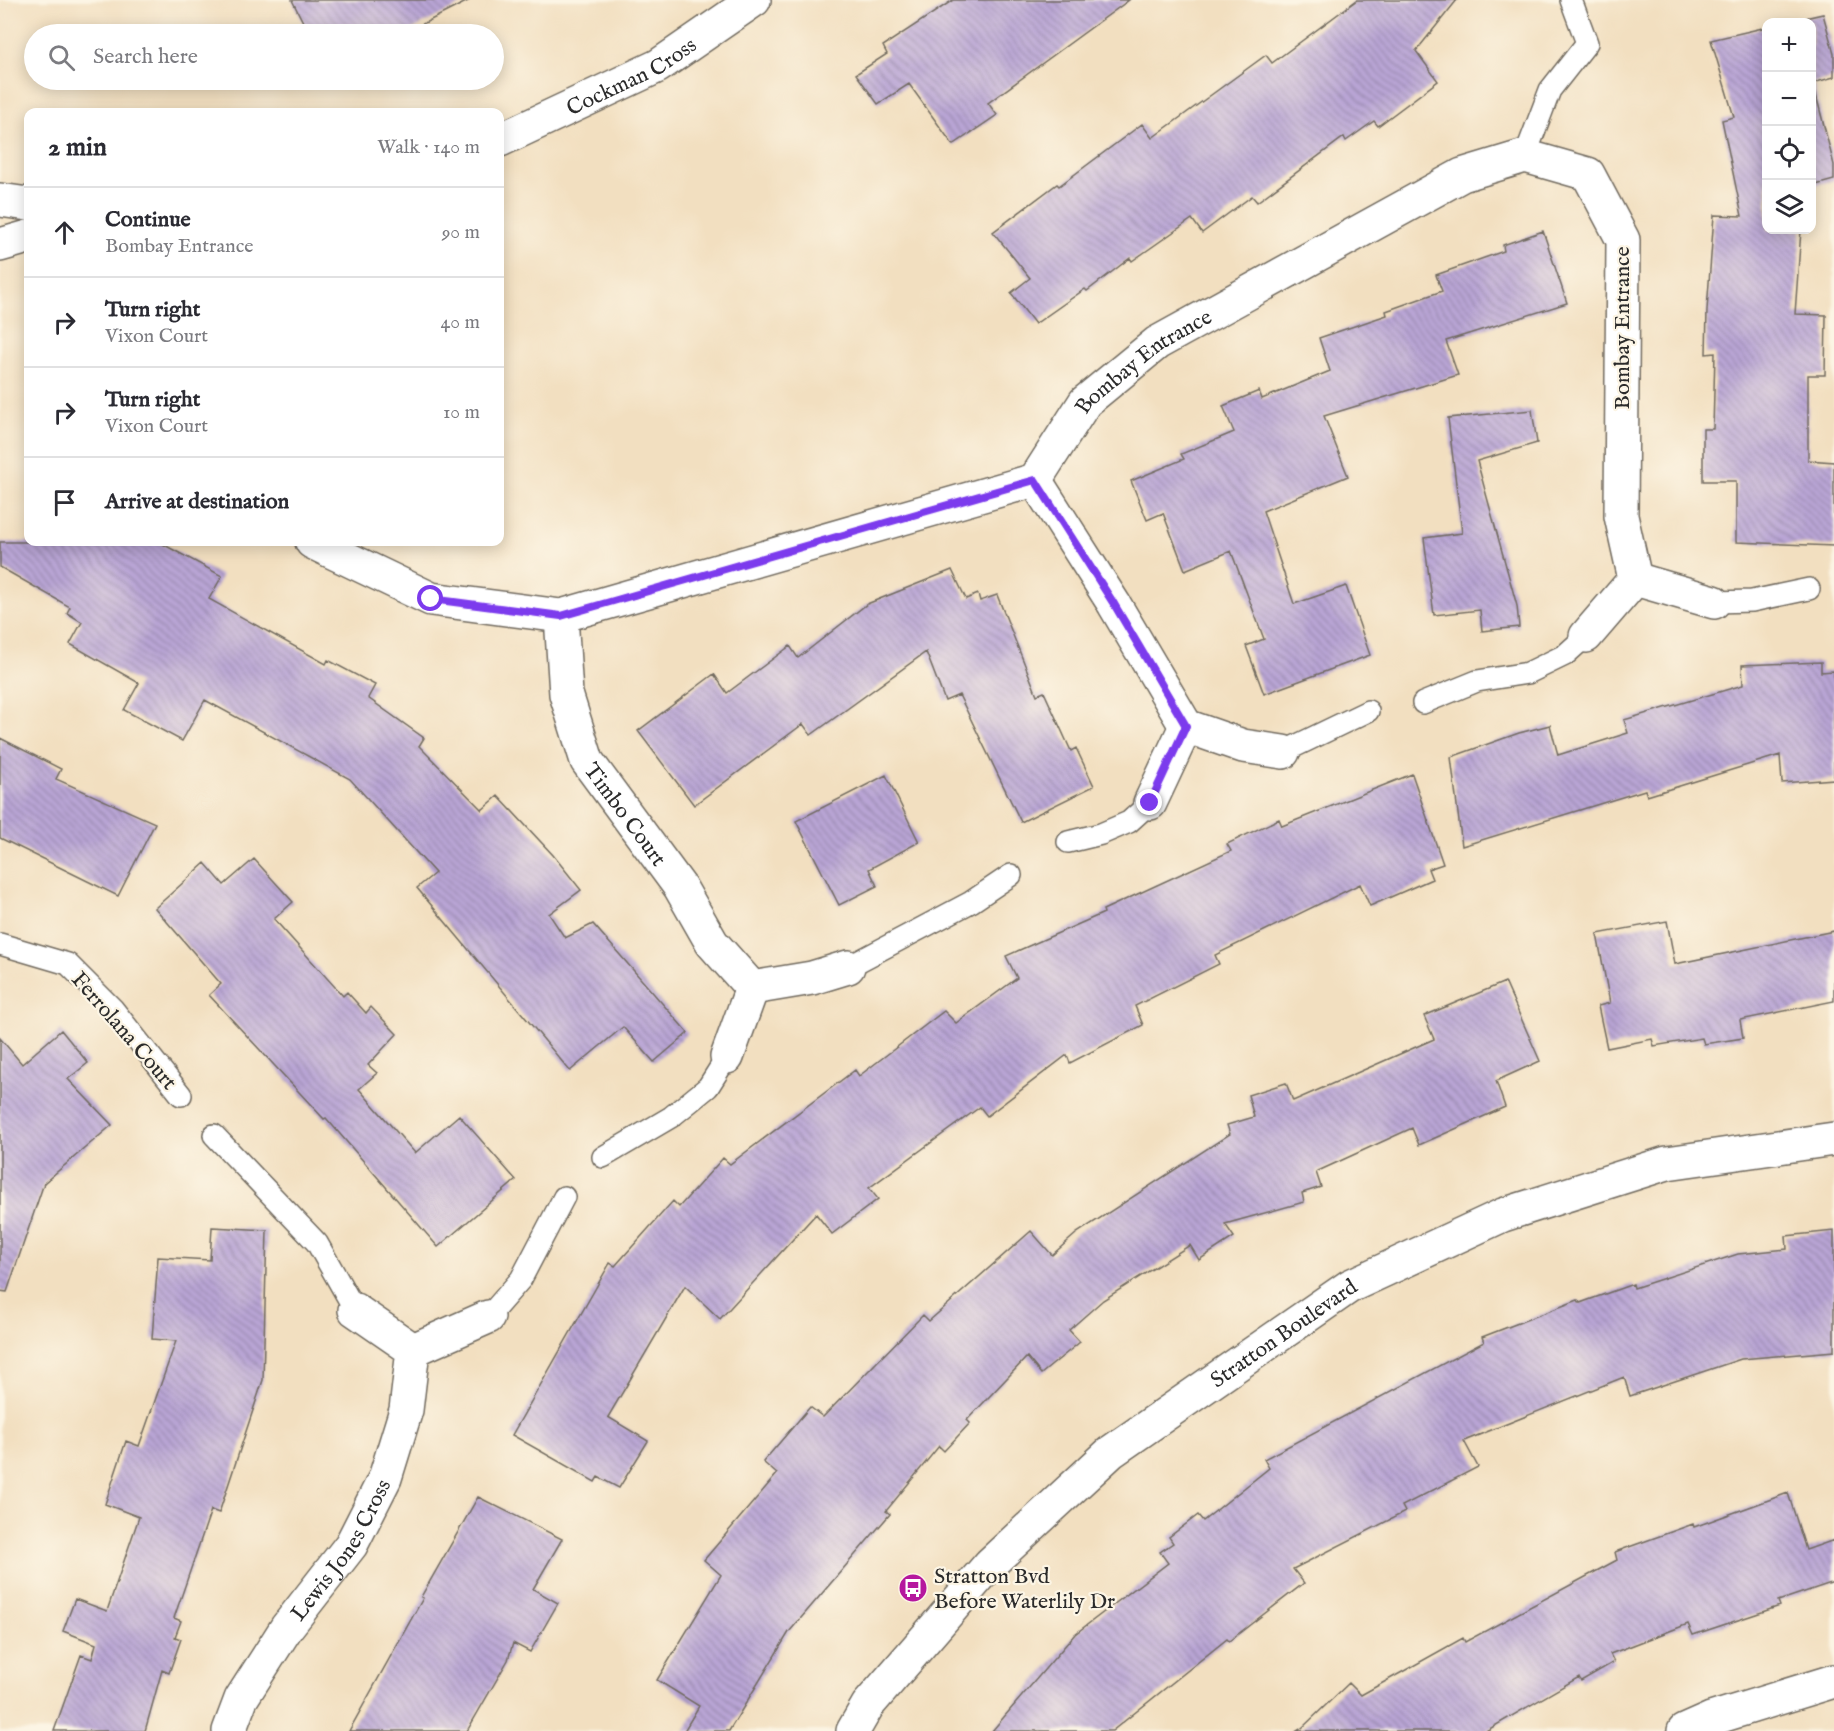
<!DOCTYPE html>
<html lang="en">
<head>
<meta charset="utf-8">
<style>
	:root { --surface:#fff; --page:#f2f2f3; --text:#2b2b33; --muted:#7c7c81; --line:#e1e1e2 }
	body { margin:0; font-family:"IM FELL English",serif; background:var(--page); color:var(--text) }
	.controls { position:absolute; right:18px; top:18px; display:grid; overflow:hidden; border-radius:12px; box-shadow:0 3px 15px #0003 }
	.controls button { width:54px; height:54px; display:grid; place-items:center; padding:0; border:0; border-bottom:2px solid var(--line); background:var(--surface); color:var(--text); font:30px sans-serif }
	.stop { position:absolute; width:18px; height:18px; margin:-14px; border:4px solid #7c3aed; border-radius:50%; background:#fff }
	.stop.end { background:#7c3aed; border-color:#fff; box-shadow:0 2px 6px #0008 }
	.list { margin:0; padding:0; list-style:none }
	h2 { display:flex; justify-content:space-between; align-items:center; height:78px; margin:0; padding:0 24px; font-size:26px }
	h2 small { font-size:20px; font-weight:400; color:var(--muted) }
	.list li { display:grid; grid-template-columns:39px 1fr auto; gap:18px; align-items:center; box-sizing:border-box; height:90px; padding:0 24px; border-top:2px solid var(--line) }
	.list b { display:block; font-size:22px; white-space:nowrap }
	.list p { margin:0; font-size:20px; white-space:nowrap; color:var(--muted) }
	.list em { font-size:20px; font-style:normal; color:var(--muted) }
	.icon { flex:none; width:33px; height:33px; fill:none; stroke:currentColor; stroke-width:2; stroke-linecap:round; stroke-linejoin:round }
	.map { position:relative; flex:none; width:1834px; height:1731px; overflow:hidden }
	.search { position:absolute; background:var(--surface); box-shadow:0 3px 15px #0003; left:24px; top:24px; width:480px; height:66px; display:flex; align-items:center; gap:15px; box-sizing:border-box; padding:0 21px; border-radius:33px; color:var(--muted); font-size:22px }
	.panel { position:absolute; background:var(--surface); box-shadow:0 3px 15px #0003; left:24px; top:108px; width:480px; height:438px; border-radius:12px }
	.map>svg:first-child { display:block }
	.building { fill:url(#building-back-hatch) }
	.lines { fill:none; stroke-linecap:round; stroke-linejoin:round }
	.service-casing { stroke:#716a5f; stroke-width:24 }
	.minor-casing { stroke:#716a5f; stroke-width:36 }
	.tertiary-casing { stroke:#716a5f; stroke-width:36 }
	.service { stroke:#fff; stroke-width:21 }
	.minor { stroke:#fff; stroke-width:33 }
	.tertiary { stroke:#fff; stroke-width:33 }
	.route { stroke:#7c3aed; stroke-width:8 }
	.labels { text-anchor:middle; stroke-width:4.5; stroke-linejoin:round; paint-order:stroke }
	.street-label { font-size:22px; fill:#2b2b2b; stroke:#fcf5e5 }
	.poi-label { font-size:22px; fill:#2b2b2b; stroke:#fcf5e5; text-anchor:start }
</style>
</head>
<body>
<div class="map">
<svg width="1834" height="1731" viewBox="0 0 1834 1731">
	<defs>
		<pattern id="building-back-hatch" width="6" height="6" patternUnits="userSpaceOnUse" patternTransform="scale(1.5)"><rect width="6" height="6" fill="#b9a5d5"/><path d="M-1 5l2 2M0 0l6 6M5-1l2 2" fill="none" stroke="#9787ad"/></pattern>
	</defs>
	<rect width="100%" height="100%" fill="#fcf5e5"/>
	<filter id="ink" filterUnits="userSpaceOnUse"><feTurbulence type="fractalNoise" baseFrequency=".0167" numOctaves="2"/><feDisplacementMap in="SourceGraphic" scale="12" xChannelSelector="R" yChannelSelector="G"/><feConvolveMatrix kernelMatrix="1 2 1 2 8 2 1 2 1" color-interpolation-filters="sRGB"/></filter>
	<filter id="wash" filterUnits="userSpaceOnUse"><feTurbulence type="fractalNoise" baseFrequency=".008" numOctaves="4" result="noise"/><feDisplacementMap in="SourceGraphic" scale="24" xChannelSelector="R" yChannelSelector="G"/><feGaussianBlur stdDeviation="1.35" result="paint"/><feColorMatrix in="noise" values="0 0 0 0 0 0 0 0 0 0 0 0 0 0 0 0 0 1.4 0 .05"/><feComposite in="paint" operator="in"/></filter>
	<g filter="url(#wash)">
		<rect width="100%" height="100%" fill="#f2dfc0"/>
		<g id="blocks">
			<path class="building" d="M292 0H470L403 34H309Z
				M953 0H1129L988 103 997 115 953 145 909 84 878 104 856 74 887 54 883 46Z
				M1357 0H1457L1416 51 1438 81 1378 126 1374 121 1346 141 1344 137 1257 202 1252 196 1202 233 1192 219 1132 261 1130 258 1087 291 1085 289 1035 324 1011 293 1030 278 993 232 1057 184 1059 186 1142 124 1152 138 1266 55 1272 63Z
				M1823 14 1834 54V77L1813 83 1834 165V180L1812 186V22H1787Z
				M1767 27V230H1801L1795 314 1826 315 1825 375H1808V460L1834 462V546L1736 542V481H1703V429H1713L1715 353 1706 354 1707 310 1714 215 1742 216 1722 120 1734 117 1711 40Z
				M1543 231 1567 303 1446 341 1458 375 1324 416 1348 476 1263 511 1294 604 1346 586 1370 655 1264 694 1246 646 1264 639 1231 551 1185 570 1163 513 1147 520 1131 481 1184 459 1181 454 1234 432 1223 406 1259 391 1262 399 1330 371 1319 338 1387 315 1386 311 1442 291 1436 275 1504 251 1503 245Z
				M1532 410 1537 443 1477 461 1517 606 1519 627 1482 631 1480 610 1434 615 1424 538 1462 533 1448 418Z
				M0 542H159L222 576 209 599 326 664 328 660 375 685 368 698 424 738 419 746 482 810 498 796 553 855 581 890 549 914 565 938 593 924 688 1033 654 1062 623 1027 570 1071 417 888 435 873 350 779 205 700 182 741 124 710 139 683 70 644 82 622 67 613 70 607 0 567Z
				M952 570 966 599 978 594 980 601 997 595 1037 695 1044 692 1071 751 1076 748 1094 786 1021 822 959 695 945 701 926 652 811 735 803 724 694 805 638 731 714 674 727 693 790 646 798 658 867 604Z
				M1821 662V672L1834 671V779L1782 783 1780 755 1647 796 1645 790 1462 846 1451 757 1519 733 1550 725 1558 755 1628 733 1624 720 1743 685 1742 665Z
				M0 738 61 769 56 779 155 823 118 896 0 838Z
				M1412 774 1443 864 1428 869 1432 879 1370 906 1360 884 1215 955 1219 964 1135 1006 1143 1025 1070 1063 1067 1055 987 1116 980 1107 869 1188 878 1199 832 1234 816 1214 720 1319 685 1286 608 1417 648 1441 619 1488 598 1477 595 1482 512 1435 610 1263 615 1266 673 1201 679 1207 723 1158 730 1164 855 1070 859 1076 944 1011 956 1023 1017 978 1006 956 1104 913 1103 910 1231 851 1227 844 1279 819 1282 826Z
				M886 775 919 842 869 869 877 886 839 905 796 821Z
				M254 859 293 902 274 919 343 996 347 992 366 1013 371 1007 397 1034 368 1065 377 1073 359 1089 415 1153 459 1115 516 1180 438 1247 326 1118 324 1119 209 995 221 984 155 908 205 863 224 885Z
				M1667 921 1675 964 1834 931V1001L1740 1020 1743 1038 1704 1044 1702 1038 1654 1046 1652 1039 1607 1048 1598 1006 1610 1003 1597 934Z
				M1505 982 1540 1061 1496 1081 1505 1107 1419 1145 1412 1128 1316 1172 1321 1187 1302 1193 1304 1202 1225 1224 1234 1237 1199 1260 1190 1245 1103 1300 1069 1330 1080 1342 1041 1374 1027 1357 967 1420 970 1423 944 1451 939 1446 886 1511 890 1514 789 1632 729 1731H684L699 1706 657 1680 721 1575 704 1560 777 1474 763 1462 810 1407 823 1417 923 1315 929 1321 1031 1231 1052 1255 1077 1233 1230 1134 1227 1125 1254 1117 1248 1095 1286 1083 1293 1101 1434 1039 1424 1016Z
				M61 1030 88 1063 68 1079 112 1125 44 1183 7 1292 0 1291V1038L22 1064Z
				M212 1227 267 1230 263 1380 219 1513 211 1510 174 1618 181 1621 175 1637 181 1639 169 1673 162 1670 145 1731H54L81 1655 92 1659 96 1644 63 1631 75 1599 107 1611 139 1517 105 1504 126 1441 139 1446 176 1341 152 1339 158 1257 210 1260Z
				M1834 1231V1351L1741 1359 1630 1396 1624 1377 1464 1441 1478 1467 1402 1506 1405 1512 1293 1569 1304 1583 1229 1641 1227 1639 1112 1731H992L1075 1634 1168 1563 1160 1552 1173 1543 1169 1537 1198 1515 1203 1521 1269 1468 1264 1459 1484 1342 1482 1337 1578 1300 1580 1303 1633 1284 1634 1288 1738 1254 1787 1249 1786 1236Z
				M1788 1493 1806 1550 1834 1540V1582L1778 1601 1780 1606 1693 1635 1688 1624 1610 1654 1614 1662 1581 1681 1579 1677 1486 1731H1297L1302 1728 1349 1683 1361 1695 1463 1638 1465 1642 1617 1560 1615 1552 1693 1524 1694 1527Z
				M478 1497 562 1539 533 1589 558 1603 530 1652 513 1643 508 1660 467 1731H349L423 1598 421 1597Z"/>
		</g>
	</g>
	<g filter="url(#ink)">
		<use href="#blocks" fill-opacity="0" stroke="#716a5f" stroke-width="1.5"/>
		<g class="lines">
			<g class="service-casing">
				<path id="service" d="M1525 156 1550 90 1587 43 1571 0
					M1714 602 1752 601 1809 589
					M1423 703 1477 681 1528 673 1565 655 1586 636
					M1283 752 1368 711
					M1068 842 1101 834 1129 822 1150 803
					M0 944 68 964 113 1009 181 1095
					M848 967 971 902 1011 875
					M214 1135 317 1243 355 1310
					M603 1157 671 1117 708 1087 727 1057
					M488 1317 521 1279 564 1197"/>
			</g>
			<g class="minor-casing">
				<g id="minor">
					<path d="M1035 480 1114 604 1186 726 1243 746 1283 752"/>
					<path id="s1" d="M312 542 431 599 561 616 1035 480 1085 402 1157 343 1462 175 1525 156 1588 174 1623 240 1621 516 1635 579"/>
					<path id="s2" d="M561 616 566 694 587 761 680 887 712 943 752 988"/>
					<path d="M1586 636 1635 579 1714 602"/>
					<path d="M1150 803 1186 726"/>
					<path d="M752 988 812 978 848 967"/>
					<path d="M727 1057 752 988"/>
					<path d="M413 1350 488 1317"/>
					<path id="s3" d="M229 1731 241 1699 287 1627 351 1545 385 1478 406 1410 413 1350 355 1310"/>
					<path d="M1684 1731 1711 1719 1834 1681"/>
				</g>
			</g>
			<g class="tertiary-casing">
				<g id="tertiary">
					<path id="s4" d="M500 140 658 66 754 0"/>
					<path d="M0 200 28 204"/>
					<path d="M0 245 28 237"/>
					<path id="s5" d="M853 1731 868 1705 990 1564 1111 1452 1350 1286 1503 1215 1667 1163 1834 1139"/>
				</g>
			</g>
			<use href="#service" class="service"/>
			<use href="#minor" class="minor"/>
			<use href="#tertiary" class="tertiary"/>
		</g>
	</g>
	<g class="lines" filter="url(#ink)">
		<path class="route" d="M431 599 561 616 1035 480 1114 604 1186 726 1150 803"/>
	</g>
	<defs>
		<g id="bus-disc" transform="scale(1.5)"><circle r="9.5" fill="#b5179e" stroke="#fcf5e5"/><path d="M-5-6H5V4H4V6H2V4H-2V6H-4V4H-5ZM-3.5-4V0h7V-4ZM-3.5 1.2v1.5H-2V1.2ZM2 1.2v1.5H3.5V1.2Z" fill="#fff"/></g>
	</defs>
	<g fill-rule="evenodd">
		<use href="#bus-disc" x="913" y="1588"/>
	</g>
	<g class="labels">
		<g class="street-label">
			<text dy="8" stroke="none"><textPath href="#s4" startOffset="146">Cockman Cross</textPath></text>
			<text transform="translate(1621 328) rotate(-90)" y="8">Bombay Entrance</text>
			<text dy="8" stroke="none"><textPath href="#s1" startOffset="920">Bombay Entrance</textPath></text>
			<text dy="8" stroke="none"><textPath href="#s2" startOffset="214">Timbo Court</textPath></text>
			<text transform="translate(125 1030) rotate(49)" y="8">Ferrolana Court</text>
			<text dy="8" stroke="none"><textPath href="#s5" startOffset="591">Stratton Boulevard</textPath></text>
			<text dy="8" stroke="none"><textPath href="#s3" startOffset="214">Lewis Jones Cross</textPath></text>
		</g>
		<g class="poi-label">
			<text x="934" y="1583">Stratton Bvd<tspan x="934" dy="25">Before Waterlily Dr</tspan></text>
		</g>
	</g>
</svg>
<div class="controls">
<button>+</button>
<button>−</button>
<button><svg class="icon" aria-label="locate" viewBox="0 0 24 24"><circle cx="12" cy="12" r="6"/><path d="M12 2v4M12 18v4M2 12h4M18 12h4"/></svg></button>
<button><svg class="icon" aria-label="layers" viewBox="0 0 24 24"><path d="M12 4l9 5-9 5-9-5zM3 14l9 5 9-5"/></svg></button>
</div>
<div class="stop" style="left:431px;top:599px"></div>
<div class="stop end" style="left:1150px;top:803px"></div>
<div class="search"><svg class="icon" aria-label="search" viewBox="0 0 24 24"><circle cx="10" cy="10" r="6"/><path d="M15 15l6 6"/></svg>Search here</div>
<section class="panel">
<h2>2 min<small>Walk · 140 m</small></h2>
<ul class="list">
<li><svg class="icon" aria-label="ahead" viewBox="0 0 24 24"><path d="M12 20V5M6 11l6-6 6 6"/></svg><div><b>Continue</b><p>Bombay Entrance</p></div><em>90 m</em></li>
<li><svg class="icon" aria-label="right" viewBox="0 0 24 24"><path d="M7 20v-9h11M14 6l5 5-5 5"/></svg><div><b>Turn right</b><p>Vixon Court</p></div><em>40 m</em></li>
<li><svg class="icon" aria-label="right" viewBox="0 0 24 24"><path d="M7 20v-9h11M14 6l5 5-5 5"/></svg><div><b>Turn right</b><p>Vixon Court</p></div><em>10 m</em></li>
<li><svg class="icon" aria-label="arrive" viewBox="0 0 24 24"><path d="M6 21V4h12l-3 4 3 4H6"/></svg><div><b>Arrive at destination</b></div></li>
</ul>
</section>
</div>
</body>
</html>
